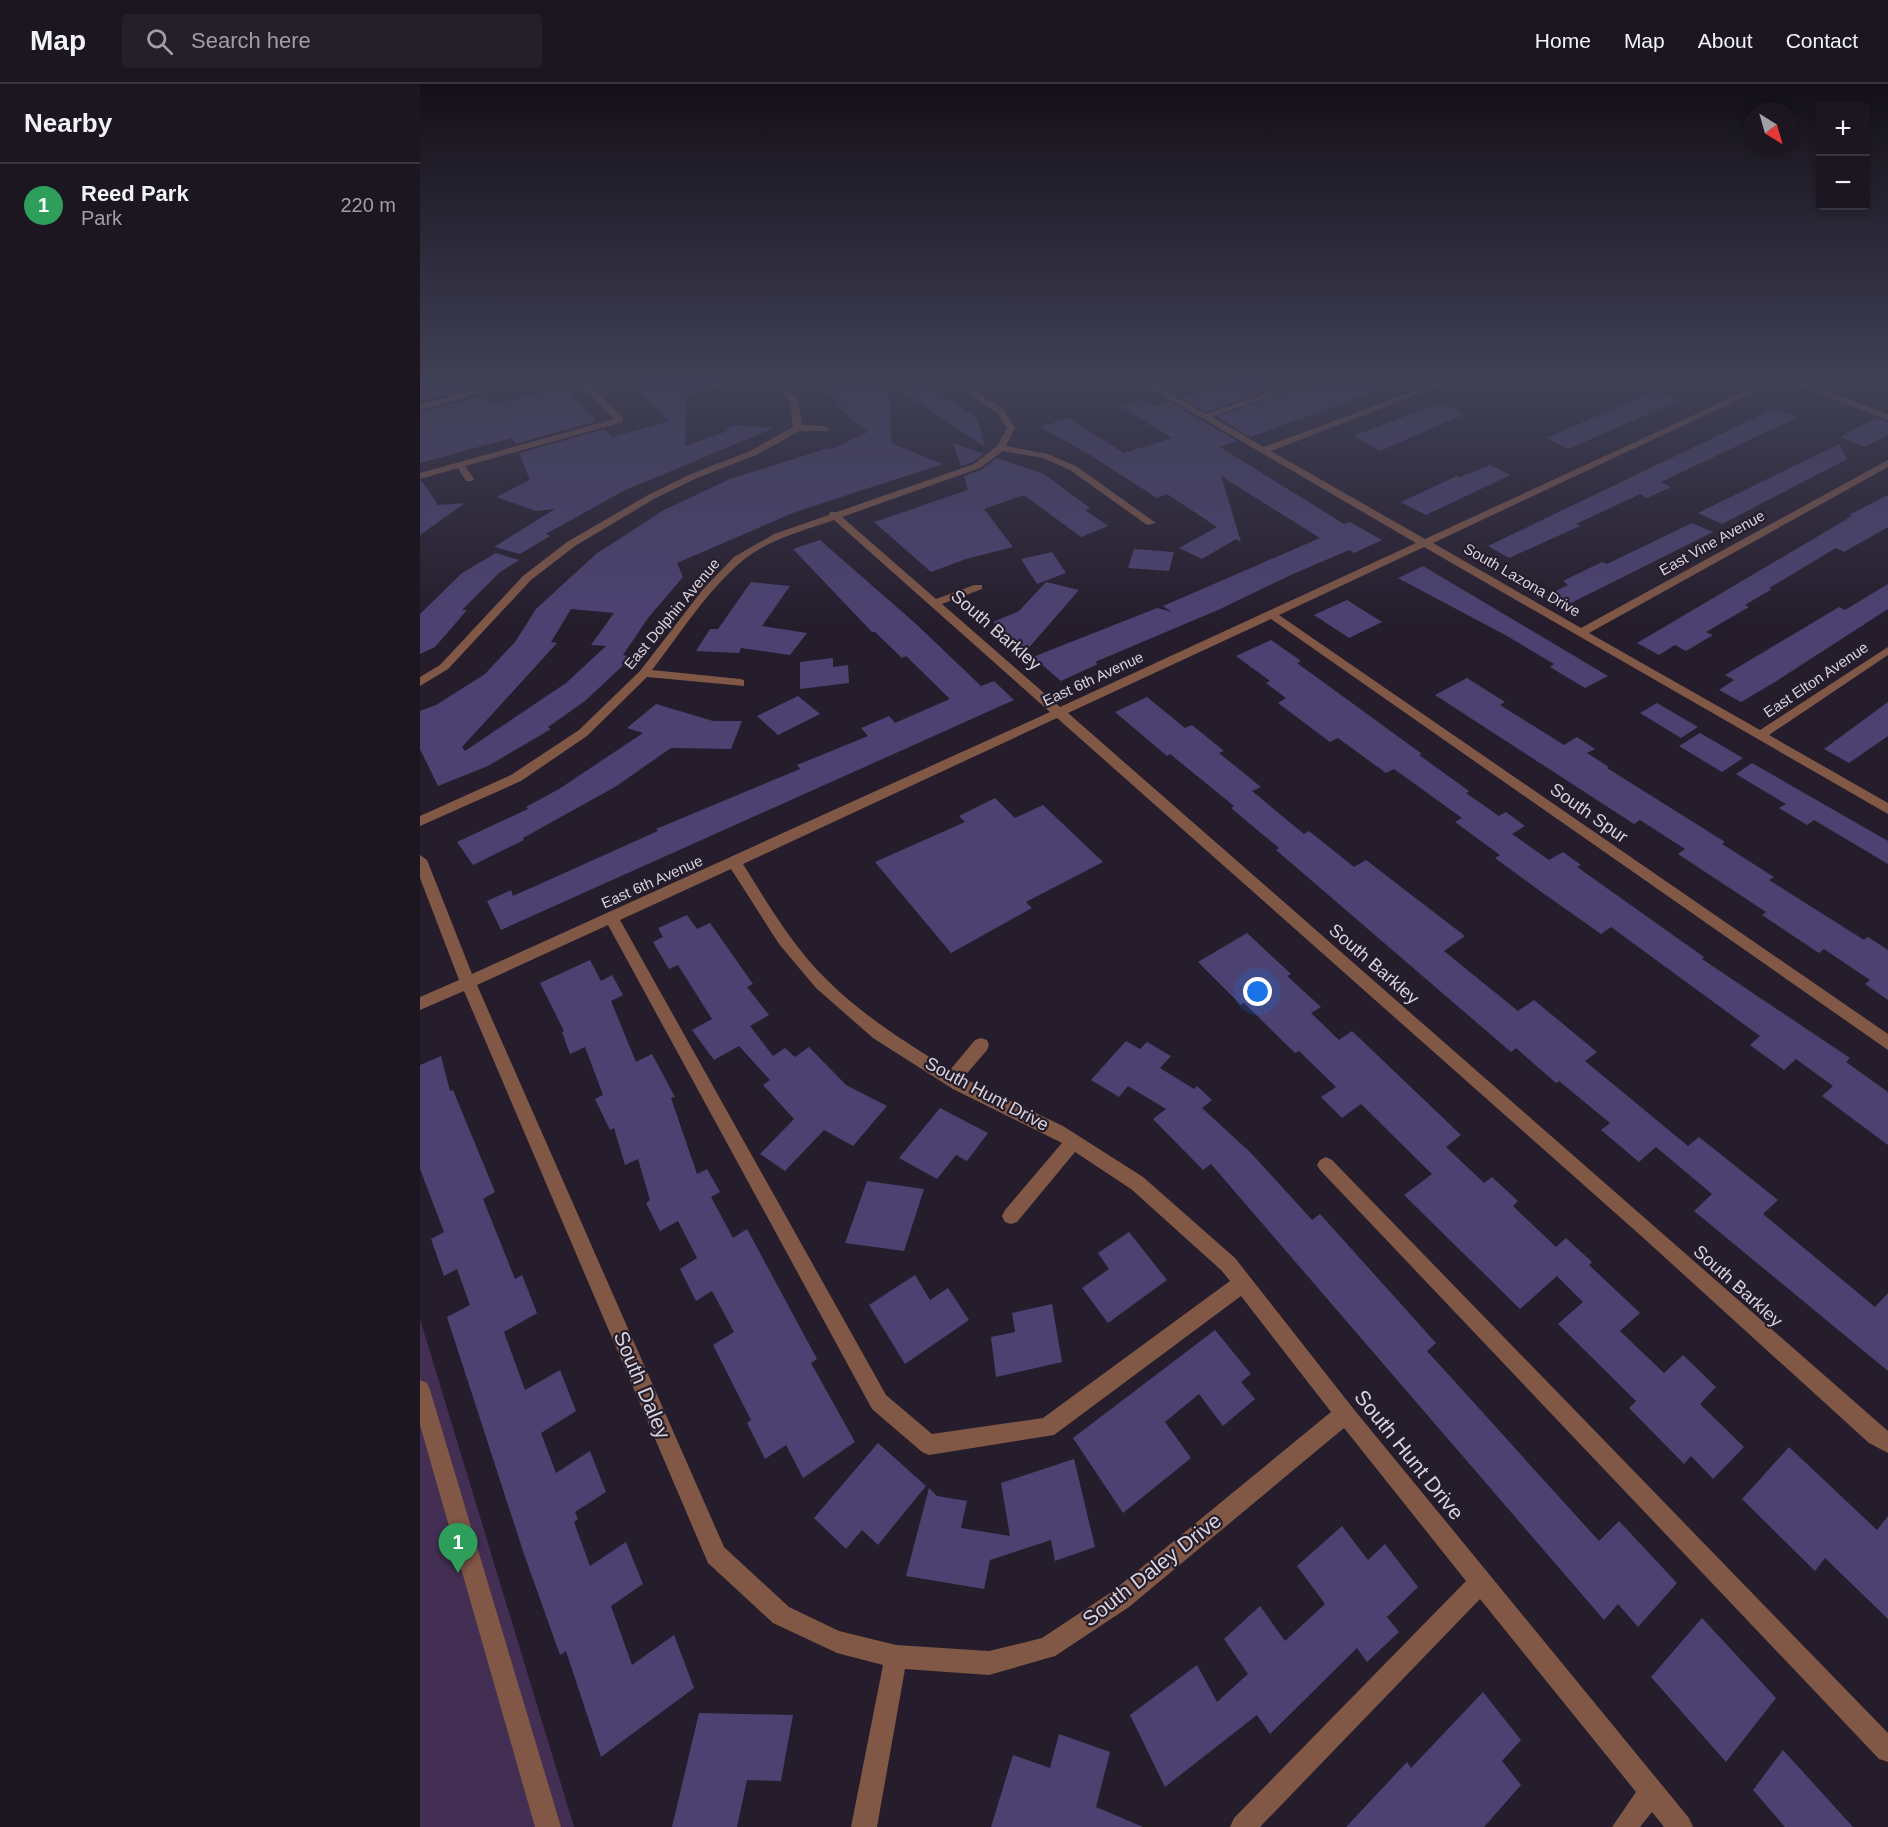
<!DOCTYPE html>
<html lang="en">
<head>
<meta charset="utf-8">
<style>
	:root { --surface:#1c1621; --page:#251f2a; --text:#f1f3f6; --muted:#a09fa5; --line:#3a353f; --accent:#f09ab6 }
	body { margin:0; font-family:Arial,sans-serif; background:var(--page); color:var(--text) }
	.controls { position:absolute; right:18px; top:18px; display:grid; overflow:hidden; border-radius:6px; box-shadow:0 3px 9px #0003 }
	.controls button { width:54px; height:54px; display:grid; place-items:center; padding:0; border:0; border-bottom:2px solid var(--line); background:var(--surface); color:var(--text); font:30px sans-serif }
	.compass { position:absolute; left:1324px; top:18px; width:54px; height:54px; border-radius:50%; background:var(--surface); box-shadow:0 3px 9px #0003; rotate:143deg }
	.you { position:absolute; left:838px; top:908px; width:21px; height:21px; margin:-15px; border:4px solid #fff; border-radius:50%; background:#1a73e8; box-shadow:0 0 0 9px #1a73e833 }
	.badge { display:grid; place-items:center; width:39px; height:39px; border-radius:50%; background:var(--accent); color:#fff; font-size:20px; font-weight:700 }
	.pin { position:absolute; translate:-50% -50px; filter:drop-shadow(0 2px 3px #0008) }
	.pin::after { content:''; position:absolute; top:32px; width:21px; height:18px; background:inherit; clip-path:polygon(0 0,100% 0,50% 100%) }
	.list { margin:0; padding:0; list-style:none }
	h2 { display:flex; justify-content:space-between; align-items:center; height:78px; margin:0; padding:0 24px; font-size:26px }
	h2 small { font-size:20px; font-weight:400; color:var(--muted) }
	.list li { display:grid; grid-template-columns:39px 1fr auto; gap:18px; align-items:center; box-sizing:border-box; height:84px; padding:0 24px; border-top:2px solid var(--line) }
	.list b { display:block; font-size:22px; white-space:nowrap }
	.list p { margin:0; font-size:20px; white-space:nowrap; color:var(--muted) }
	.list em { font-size:20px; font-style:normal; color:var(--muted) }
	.icon { flex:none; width:33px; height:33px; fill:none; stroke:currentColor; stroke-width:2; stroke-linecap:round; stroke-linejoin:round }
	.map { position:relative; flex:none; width:1468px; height:1743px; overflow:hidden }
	header { display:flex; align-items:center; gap:36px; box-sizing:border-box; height:84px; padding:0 30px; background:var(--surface); border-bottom:2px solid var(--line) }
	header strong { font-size:28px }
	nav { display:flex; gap:33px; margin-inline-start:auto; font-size:21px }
	.search { width:420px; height:54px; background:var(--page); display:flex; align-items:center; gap:15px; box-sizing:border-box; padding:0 21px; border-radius:6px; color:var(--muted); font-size:22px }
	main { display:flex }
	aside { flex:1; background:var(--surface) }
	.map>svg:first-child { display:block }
	.green { fill:#432f53 }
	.building { fill:#4c4272; fill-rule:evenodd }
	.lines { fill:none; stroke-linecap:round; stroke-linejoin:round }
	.minor { fill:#815745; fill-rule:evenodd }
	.labels { text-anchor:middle; stroke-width:4.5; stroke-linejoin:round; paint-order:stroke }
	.far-street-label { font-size:15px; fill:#d8d3dd; stroke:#251d2c }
	.street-label { font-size:18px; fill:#d8d3dd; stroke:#251d2c }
	.near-street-label { font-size:21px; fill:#d8d3dd; stroke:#251d2c }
</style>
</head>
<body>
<header>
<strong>Map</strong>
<div class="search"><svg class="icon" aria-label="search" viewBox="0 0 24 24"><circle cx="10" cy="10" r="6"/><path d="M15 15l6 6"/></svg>Search here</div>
<nav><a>Home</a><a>Map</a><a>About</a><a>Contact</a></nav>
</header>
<main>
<aside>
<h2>Nearby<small></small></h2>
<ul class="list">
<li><span class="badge" style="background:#2e9e5b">1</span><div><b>Reed Park</b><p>Park</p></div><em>220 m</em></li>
</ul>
</aside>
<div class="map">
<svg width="1468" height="1743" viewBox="0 0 1468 1743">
	<rect width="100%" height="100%" fill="#251d2c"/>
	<path class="green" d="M0 1235 154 1743H0Z"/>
	<path class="building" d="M23 295H50L57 304 0 318V300Z
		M205 295H310L311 300 267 312 265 362 305 348 312 341 354 344 203 407 126 450 130 452 100 470 74 463 135 425 116 427 77 413 110 396 99 369 185 345 192 353 249 337Z
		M388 295H499L557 334 565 363 469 299 471 359 523 380 375 428 257 479 263 493 228 534 203 571 212 573 165 617 128 643 131 645 68 682 18 702 0 665V627L16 621 65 590 95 558 116 525 176 470 244 426 310 395 408 364 410 366 448 348 416 322H423ZM151 525 194 529 171 561 186 562 146 599 45 667 42 663 137 559 131 558Z
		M819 295H881L786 328 762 314Z
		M900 295H983L984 297 830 353 797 333Z
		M142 302 177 337 95 360 92 354 0 379V328L64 311 72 321Z
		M1235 307 1258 317 1148 365 1126 354Z
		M723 316 735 323 749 318 817 357 800 363 924 440 930 438 962 456 934 469 929 466 871 491 798 526 675 578 678 580 641 597 613 573 737 524 752 528 743 522 900 454 801 392 821 458 816 455 782 475 759 464 797 443 747 410 737 414 667 369 620 343 648 334 704 369 752 354 701 323Z
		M1021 319 1045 330 960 367 933 352Z
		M1355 324 1378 333 1241 398 1251 403 1227 414 1220 410 1156 440 1160 442 1089 474 1068 462Z
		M1456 334 1468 338V351L1445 363 1420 353Z
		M533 359 564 370 553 378 541 382Z
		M1419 360 1427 375 1302 440 1278 429Z
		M577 374 624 390 670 424 665 426 688 442 661 453 604 411 596 414 592 411 595 414 564 425 593 463 546 475 511 488 454 438 548 406 544 392 561 386Z
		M1070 381 1090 391 1006 431 981 418 1037 392 1040 393Z
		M0 397H2L18 421 45 419 0 451Z
		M1468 411V443L1424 468 1416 464 1349 504 1352 505 1325 521 1329 523 1286 548 1293 551 1266 567 1255 561 1239 571 1217 559 1432 432 1429 431Z
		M1272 439 1293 448 1143 523 1124 513 1148 501 1143 497 1182 478 1187 480Z
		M400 456 495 539 561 602 574 597 594 616 81 846 67 817 91 806 93 812 238 747 236 745 380 685 377 681 448 652 441 644 469 632 475 639 530 615 486 572 482 574 455 548H452L373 465Z
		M714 465 754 468 749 487 708 484Z
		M632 468 646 489 617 500 601 475Z
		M76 469 99 476 80 488 42 526H47L15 563 0 570V530L42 489Z
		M1003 482 1067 520 1188 592 1165 604 1130 583 1134 580 1087 552 978 494Z
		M331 498 370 502 342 542 387 549 370 571 321 564 319 569 276 567 290 545H298Z
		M626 498 659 506 606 567 573 538 599 527Z
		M1468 500V525L1355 598 1321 618 1299 606 1314 596 1305 591 1419 523 1425 526Z
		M927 516 962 538 929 554 894 531Z
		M851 556 881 577 877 579 1002 670 999 671 1049 707 1046 709 1079 732 1086 728 1105 742 1092 750 1129 776 1143 768 1161 781 1157 783 1284 873 1282 875 1430 974 1426 978 1468 1008V1061L1402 1012 1413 1002 1376 975 1364 986 1330 961 1340 952 1191 843 1181 850 1120 807 1075 774 1080 771 1035 738 1042 734 974 685 966 689 918 654 910 658 858 619 866 614 846 599 850 597 816 572Z
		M413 574V583L428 581 429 599 380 605V578Z
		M1047 594 1085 618 1080 621 1144 661 1157 653 1175 665 1167 669 1189 683 1187 684 1305 758 1302 760 1354 793 1349 796 1444 856 1448 853 1468 866V916L1445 900 1450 896 1404 865 1399 869 1342 831 1346 828 1258 770 1265 765 1220 736 1214 740 1015 611Z
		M378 612 400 630 358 651 337 632Z
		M727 613 765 644 772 641 804 667 799 669 841 703 832 707 884 750 889 747 934 783 946 776 1045 852 1024 867 1098 927 1114 916 1177 968 1165 977 1268 1062 1279 1053 1358 1116 1343 1130 1455 1223 1468 1209V1287L1274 1127 1292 1110 1236 1063 1219 1078 1181 1046 1190 1039 1139 997 1136 999 1096 964 1091 968 856 766 859 764 811 724 814 722 750 670 747 672 695 628Z
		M1468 618V652L1429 679 1404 665Z
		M1237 619 1278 643 1261 654 1220 629Z
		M236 620 293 637H322L311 665 251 664 195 703 103 754 104 756 53 781 37 758 108 725 106 723 139 705 223 649 207 644Z
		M1280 649 1323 674 1302 688 1259 662Z
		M1332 679 1468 757V780L1394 736 1387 741 1359 724 1366 720 1316 690Z
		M575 714 595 734 623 721 683 778 606 818 612 824 531 869 455 778 545 738 539 732Z
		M267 831 277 845 290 839 333 900 327 903 349 931 330 942 353 972 365 964 375 973 389 963 426 1001 467 1022 433 1062 404 1046 365 1087 340 1070 374 1035 343 1001 350 996 319 962 294 976 272 946 292 935 258 881 249 885 233 858 243 853 238 844Z
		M827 849 871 890 867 892 901 923 891 929 919 956 932 947 1041 1051 1026 1063 1064 1099 1072 1093 1098 1117 1093 1122 1136 1163 1146 1154 1172 1178 1169 1181 1220 1229 1200 1247 1244 1289 1263 1271 1296 1303 1280 1320 1324 1363 1293 1395 1271 1372 1264 1380 1209 1324 1216 1317 1138 1240 1163 1218 1137 1192 1100 1225 984 1111 1012 1090 941 1020 922 1034 901 1013 916 1003 879 967 875 969 824 919 821 921 778 878Z
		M170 876 181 897 192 891 203 911 191 917 216 978 232 970 255 1013 251 1014 277 1090 287 1085 300 1108 291 1113 313 1154 327 1145 397 1275 391 1279 435 1358 383 1394 366 1361 345 1375 327 1339 331 1336 293 1261 314 1248 292 1207 276 1217 260 1185 277 1174 258 1137 240 1147 226 1119 230 1116 218 1075 205 1081 194 1044 190 1046 175 1015 183 1011 165 963 150 970 142 948 144 947 120 899Z
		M706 957 720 965 727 958 751 972 740 984 774 1005 777 1002 792 1016 782 1024 831 1069 892 1136 900 1130 1016 1259 1007 1267 1179 1457 1199 1437 1257 1499 1218 1543 1198 1520 1184 1536 791 1080 783 1086 733 1035 746 1025 708 1002 699 1013 671 996Z
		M21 972 30 1007 33 1006 75 1108 63 1115 95 1195 102 1191 117 1229 84 1248 105 1306 140 1286 156 1327 121 1349 136 1389 170 1367 186 1408 155 1428 158 1435 154 1438 170 1482 206 1458 223 1500 191 1522 212 1581 254 1551 274 1604 181 1673 146 1567 140 1571 104 1470 27 1233 50 1221 37 1185 24 1192 11 1155 24 1148 0 1085V981Z
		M520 1024 568 1049 547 1077 536 1071 517 1095 479 1074Z
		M447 1097 504 1105 484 1167 425 1159Z
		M709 1148 747 1196 688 1239 662 1204 689 1185 678 1169Z
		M495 1191 510 1216 528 1204 549 1236 485 1280 449 1221Z
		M632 1220 642 1278 576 1293 571 1253 595 1248 592 1229Z
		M795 1246 831 1290 821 1298 835 1315 803 1342 779 1310 745 1338 771 1374 703 1429 653 1354Z
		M458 1359 506 1402 458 1461 442 1446 426 1465 394 1434Z
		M1369 1363 1457 1446 1468 1432V1535L1405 1474 1395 1487 1322 1415Z
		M654 1375 675 1463 635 1477 631 1456 570 1476 564 1505 486 1492 509 1404 517 1412 547 1417 541 1444 590 1452 581 1399Z
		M922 1442 948 1476 965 1460 998 1503 967 1533 979 1548 947 1578 937 1564 850 1650 837 1631 745 1703 710 1631 777 1581 797 1618 828 1590 804 1555 840 1522 865 1557 905 1520 877 1482Z
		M1282 1534 1356 1614 1306 1678 1231 1593Z
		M1063 1608 1101 1656 1082 1677 1101 1701 1064 1743H926L987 1678 991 1684Z
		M279 1629 373 1631 361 1697 327 1696 317 1743H252Z
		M639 1650 690 1668 676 1723 723 1743H571L593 1671 630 1684Z
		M1363 1666 1433 1743H1365L1333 1706Z"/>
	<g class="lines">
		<path class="minor" d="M103 295H115L0 326V320Z
			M156 295H164L203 334V338L45 382 54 395 52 397H46L38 384 0 395V389L194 335Z
			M350 295H358L378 316 382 341 405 342 409 345 408 347H380L336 371 277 394 234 415 155 462 111 496 28 585 0 602V593L20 581 103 492 147 458 228 411 271 390 330 367 373 343 370 317Z
			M529 295H538L584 326 595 344 586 362 628 370 656 382 736 439 727 441 650 386 623 374 583 367 560 384 422 433 516 515 554 501H562V505L522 520 640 623 996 459 715 295H724L736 301 756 295H767L742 305 786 330 887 295H898L792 333 844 363 1027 295H1037L851 367 1005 455 1352 295H1362L1013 459 1161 544 1468 376V383L1169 549 1340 646 1468 563V571L1349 651 1468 719V730L1004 463 859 531 1468 950V966L851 535 648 629 1468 1347V1369L1449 1359 1219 1150 637 634 323 780C348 820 373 863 407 896 443 932 487 959 530 986L555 956 561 954 567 956 569 961 567 966 543 994 643 1042 723 1093 815 1174 932 1323 1269 1734 1273 1743H1244L1232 1728 1220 1743H1192L1216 1708 1060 1515 840 1743H810L814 1734 1046 1497 924 1344 709 1523 635 1572 569 1591 485 1585 457 1743H431L463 1581 417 1569 353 1539 288 1479 44 907 0 926V913L39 896 0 794V771L7 776 52 890 630 628 414 436C383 447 346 456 321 478 286 508 260 550 232 586L320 595 324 596V602L227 593 167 652 101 697 0 742V732L91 691 159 646 220 587 284 504 314 473 354 450 409 431 410 428H417L554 380 577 362 587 344 578 330ZM311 785 359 860 396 904 453 954 533 1005 642 1059 585 1126 582 1132 585 1138 591 1140 597 1138 655 1068 711 1105 801 1186 810 1197 623 1334 512 1350 466 1311 200 836ZM188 841 452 1325 502 1368 509 1371 634 1351 821 1212 911 1328 693 1507 622 1554 569 1567 476 1561 419 1547 369 1523 304 1463 57 901Z
			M1363 295H1373L1468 330V336Z
			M906 1073 912 1076 1468 1649V1678L1459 1675 900 1086 897 1081 900 1076Z
			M0 1296 7 1299 10 1306 141 1743H115L0 1341Z"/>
	</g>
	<linearGradient id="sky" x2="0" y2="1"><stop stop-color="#141018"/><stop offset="0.55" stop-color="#404056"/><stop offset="1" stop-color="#404056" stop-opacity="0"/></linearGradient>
	<rect width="1468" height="539" fill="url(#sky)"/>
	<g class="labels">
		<g class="far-street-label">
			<text transform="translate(1292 459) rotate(-29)" y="5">East Vine Avenue</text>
			<text transform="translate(1102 496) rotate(30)" y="5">South Lazona Drive</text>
			<text transform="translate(252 530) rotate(-50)" y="5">East Dolphin Avenue</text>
			<text transform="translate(673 595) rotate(-25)" y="5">East 6th Avenue</text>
			<text transform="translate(1396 596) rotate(-34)" y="5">East Elton Avenue</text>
			<text transform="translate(232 798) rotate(-24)" y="5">East 6th Avenue</text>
		</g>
		<g class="street-label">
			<text transform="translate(576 546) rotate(41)" y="6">South Barkley</text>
			<text transform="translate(1169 729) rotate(35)" y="6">South Spur</text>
			<text transform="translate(954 880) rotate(41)" y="6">South Barkley</text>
			<text transform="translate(567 1010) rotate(28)" y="6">South Hunt Drive</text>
			<text transform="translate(1318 1202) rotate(42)" y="6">South Barkley</text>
		</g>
		<g class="near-street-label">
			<text transform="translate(222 1301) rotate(67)" y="7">South Daley</text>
			<text transform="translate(989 1371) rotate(51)" y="7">South Hunt Drive</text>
			<text transform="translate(732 1486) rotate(-38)" y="7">South Daley Drive</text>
		</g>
	</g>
</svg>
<div class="controls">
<button>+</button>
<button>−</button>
</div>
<svg class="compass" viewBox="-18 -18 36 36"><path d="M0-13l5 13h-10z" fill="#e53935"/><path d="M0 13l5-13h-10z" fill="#a09fa5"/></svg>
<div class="you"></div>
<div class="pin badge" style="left:38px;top:1489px;background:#2e9e5b">1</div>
</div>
</main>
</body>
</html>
